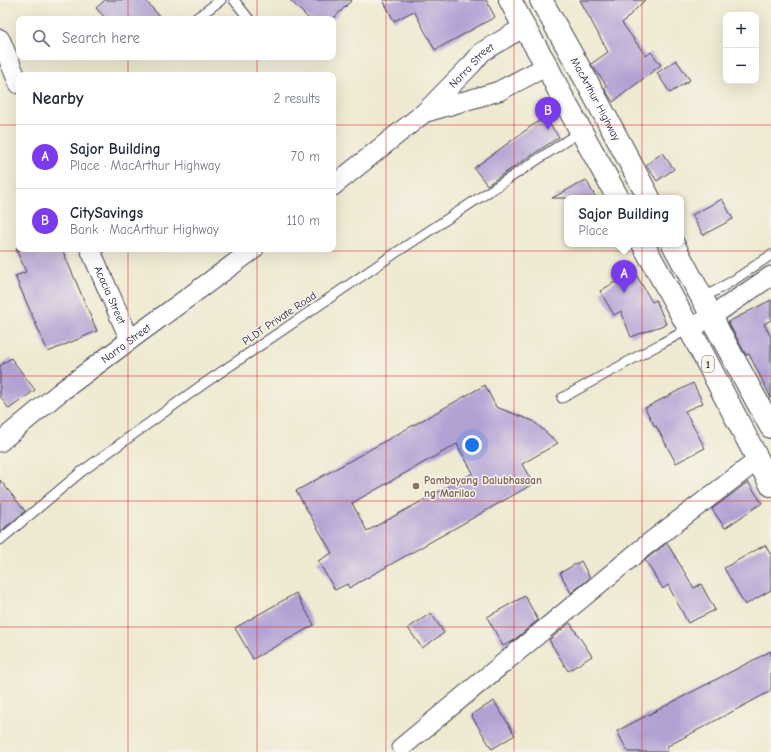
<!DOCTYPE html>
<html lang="en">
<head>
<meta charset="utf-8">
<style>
	:root { --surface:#fff; --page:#f6f6f7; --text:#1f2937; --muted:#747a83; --line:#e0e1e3; --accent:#7c3aed }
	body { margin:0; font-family:"Comic Neue",sans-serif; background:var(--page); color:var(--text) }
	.controls { position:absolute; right:12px; top:12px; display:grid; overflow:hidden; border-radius:8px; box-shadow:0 4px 16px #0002 }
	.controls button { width:36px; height:36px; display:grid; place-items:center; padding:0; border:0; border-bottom:1px solid var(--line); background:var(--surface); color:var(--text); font:20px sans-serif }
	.you { position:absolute; left:472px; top:445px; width:14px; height:14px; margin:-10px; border:3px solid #fff; border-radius:50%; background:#1a73e8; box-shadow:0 0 0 6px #1a73e833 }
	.badge { display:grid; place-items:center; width:26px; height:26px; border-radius:50%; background:var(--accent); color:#fff; font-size:13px; font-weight:700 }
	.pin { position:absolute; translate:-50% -33px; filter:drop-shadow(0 1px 2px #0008) }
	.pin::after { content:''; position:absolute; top:21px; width:14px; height:12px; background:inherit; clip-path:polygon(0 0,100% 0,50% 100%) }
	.popup { position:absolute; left:564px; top:195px; width:120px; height:52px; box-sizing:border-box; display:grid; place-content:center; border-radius:8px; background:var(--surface); filter:drop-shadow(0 1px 3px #0005); font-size:13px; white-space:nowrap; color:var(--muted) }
	.popup b { font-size:15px; color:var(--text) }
	.popup::after { content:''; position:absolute; left:50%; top:100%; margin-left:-8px; border:8px solid transparent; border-top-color:var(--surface) }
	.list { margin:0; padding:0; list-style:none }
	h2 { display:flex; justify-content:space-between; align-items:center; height:52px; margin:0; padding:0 16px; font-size:17px }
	h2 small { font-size:13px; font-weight:400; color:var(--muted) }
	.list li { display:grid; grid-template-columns:26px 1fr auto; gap:12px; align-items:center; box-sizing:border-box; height:64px; padding:0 16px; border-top:1px solid var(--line) }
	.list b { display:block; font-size:15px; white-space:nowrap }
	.list p { margin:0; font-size:13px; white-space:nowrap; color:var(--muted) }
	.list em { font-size:13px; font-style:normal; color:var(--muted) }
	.icon { flex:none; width:22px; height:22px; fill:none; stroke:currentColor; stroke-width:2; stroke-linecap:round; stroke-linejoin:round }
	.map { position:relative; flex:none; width:771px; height:752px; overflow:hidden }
	.search { position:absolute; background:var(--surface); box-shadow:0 4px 16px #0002; left:16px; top:16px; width:320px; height:44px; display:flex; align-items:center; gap:10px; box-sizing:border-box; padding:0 14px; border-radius:8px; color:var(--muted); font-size:15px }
	.panel { position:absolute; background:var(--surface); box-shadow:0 4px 16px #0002; left:16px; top:72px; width:320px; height:180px; border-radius:8px }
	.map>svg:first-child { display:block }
	.building { fill:#b2a2d4; fill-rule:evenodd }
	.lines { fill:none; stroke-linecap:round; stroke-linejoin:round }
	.service-casing { stroke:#414051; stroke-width:11 }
	.minor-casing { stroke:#414051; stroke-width:21 }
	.trunk-casing { stroke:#414051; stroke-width:24 }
	.service { stroke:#fff; stroke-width:9 }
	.minor { stroke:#fff; stroke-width:19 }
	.trunk { stroke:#fff; stroke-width:22 }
	.grid { fill:none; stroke:#d62828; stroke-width:1; stroke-opacity:0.55 }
	.education-dot { fill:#8d6e63; stroke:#f7f3e8; stroke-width:1.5 }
	.labels { text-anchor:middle; stroke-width:3; stroke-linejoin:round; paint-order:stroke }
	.shield { fill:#f7f3e8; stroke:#62616f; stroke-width:1 }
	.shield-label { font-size:10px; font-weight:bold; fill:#22223b }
	.street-label { font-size:11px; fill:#22223b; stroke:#f7f3e8 }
	.education-label { font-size:11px; font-weight:bold; fill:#785e54; stroke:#f7f3e8; text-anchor:start }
</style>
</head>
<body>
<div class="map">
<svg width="771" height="752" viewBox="0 0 771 752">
	<rect width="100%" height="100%" fill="#f7f3e8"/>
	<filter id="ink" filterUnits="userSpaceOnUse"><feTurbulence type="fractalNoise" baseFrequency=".025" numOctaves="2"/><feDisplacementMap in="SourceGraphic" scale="8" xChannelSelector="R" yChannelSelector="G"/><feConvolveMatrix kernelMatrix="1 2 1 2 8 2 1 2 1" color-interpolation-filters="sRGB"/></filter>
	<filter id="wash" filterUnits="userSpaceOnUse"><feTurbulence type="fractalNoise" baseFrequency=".012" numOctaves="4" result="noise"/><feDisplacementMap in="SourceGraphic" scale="16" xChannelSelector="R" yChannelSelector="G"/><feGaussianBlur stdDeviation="0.9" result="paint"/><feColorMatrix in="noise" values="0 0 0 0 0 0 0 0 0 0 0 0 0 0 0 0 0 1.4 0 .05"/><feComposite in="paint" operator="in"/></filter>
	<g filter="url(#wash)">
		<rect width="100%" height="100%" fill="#eee9d0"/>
		<g id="blocks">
			<path class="building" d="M105 0H145L162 19H106L96 8Z
				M290 0H352L333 19H309Z
				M383 0H486L495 17 435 50 414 11 394 21Z
				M580 0H645L622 23 646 56 651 52 661 65 613 102 604 88 607 86 591 64 608 52Z
				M676 60 690 80 670 93 657 73Z
				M544 117 559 137 487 185 474 168Z
				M662 153 674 169 657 181 646 165Z
				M586 180 596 198H552Z
				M722 199 733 219 703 235 692 215Z
				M16 249H62L97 331 48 352 15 276 26 272Z
				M634 271 652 302 656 300 666 324 631 337 621 311 614 315 600 291Z
				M771 300V320L764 324 771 337V398L749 354 746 355 728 322Z
				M11 358 35 390 9 409 0 396V366Z
				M693 383 703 403 685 411 705 448 676 463 656 426 655 427 645 408Z
				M485 385 496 407 533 421 558 443 522 464 533 484 349 588 347 584 335 590 318 561 332 553 296 491ZM457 444 473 473 367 531 352 503Z
				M0 480 25 511 0 532Z
				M748 482 762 503 725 528 712 509Z
				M667 543 694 588 701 584 715 610 688 623 668 585 663 589 645 560Z
				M765 545 771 555V590L745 605 724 568Z
				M581 561 590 578 571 593 560 573Z
				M296 593 314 625 253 659 235 628Z
				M525 596 538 620 513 641 503 646 487 617Z
				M431 613 444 633 422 648 408 628Z
				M570 623 592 656 568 671 549 640Z
				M771 651V691L666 747 668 752H628L617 731Z
				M494 701 515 735 492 749 471 715Z"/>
		</g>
	</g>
	<g filter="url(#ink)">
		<use href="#blocks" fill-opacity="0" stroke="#414051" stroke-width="1"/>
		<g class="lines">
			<g class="service-casing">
				<path id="service" d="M234 0 249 19
					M195 19 221 0
					M703 298 734 280 771 255
					M562 398 662 343 689 329
					M0 540 81 472 202 385 296 321 397 252 581 131"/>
			</g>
			<g class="minor-casing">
				<g id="minor">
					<path d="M0 39 19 84"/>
					<path d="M427 112 499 91 547 66"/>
					<path id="s1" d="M333 186 425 112 472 64 482 52 524 27"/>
					<path id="s2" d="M90 249 130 340"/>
					<path d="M690 329 712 316 771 276"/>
					<path id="s3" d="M0 442 59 393 130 340 254 249"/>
					<path d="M402 747 645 546 758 460"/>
				</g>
			</g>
			<g class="trunk-casing">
				<g id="trunk">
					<path d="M510 0 524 27 547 66 560 93 618 198"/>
					<path id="s4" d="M541 0 586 80 649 198"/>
					<path d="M643 244 696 341 771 485"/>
					<path d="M673 244 712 316 718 330 771 427"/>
				</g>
			</g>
			<use href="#service" class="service"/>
			<use href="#minor" class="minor"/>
			<use href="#trunk" class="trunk"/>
		</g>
	</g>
	<path class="grid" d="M128 0V19M257 0V19M386 0V752M514 0V752M642 0V752M128 57V75M257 57V75M0 125H19M333 125H771M128 249V752M257 249V752M0 251H771M0 376H771M0 501H771M0 627H771"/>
	<circle class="education-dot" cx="416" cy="486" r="4"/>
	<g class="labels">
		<rect class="shield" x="702" y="356" width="12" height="16" rx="3"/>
		<g class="shield-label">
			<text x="708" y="368">1</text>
		</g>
		<g class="street-label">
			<text dy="4" stroke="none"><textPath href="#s1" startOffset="184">Narra Street</textPath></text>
			<text dy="4" stroke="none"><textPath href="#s4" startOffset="113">MacArthur Highway</textPath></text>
			<text dy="4" stroke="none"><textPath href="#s2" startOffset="50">Acacia Street</textPath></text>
			<text transform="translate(279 318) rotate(-34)" y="4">PLDT Private Road</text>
			<text dy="4" stroke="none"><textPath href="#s3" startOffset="160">Narra Street</textPath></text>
		</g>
		<g class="education-label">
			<text x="424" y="484">Pambayang Dalubhasaan<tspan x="424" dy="13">ng Marilao</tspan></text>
		</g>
	</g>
</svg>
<div class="controls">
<button>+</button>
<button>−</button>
</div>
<div class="you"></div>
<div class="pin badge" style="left:624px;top:293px">A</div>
<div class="popup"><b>Sajor Building</b>Place</div>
<div class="pin badge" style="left:548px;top:130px">B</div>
<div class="search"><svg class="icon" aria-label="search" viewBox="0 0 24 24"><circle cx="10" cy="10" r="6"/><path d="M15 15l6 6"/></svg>Search here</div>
<section class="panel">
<h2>Nearby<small>2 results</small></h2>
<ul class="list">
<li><span class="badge">A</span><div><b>Sajor Building</b><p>Place · MacArthur Highway</p></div><em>70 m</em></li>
<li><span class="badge">B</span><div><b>CitySavings</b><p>Bank · MacArthur Highway</p></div><em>110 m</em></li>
</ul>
</section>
</div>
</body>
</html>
